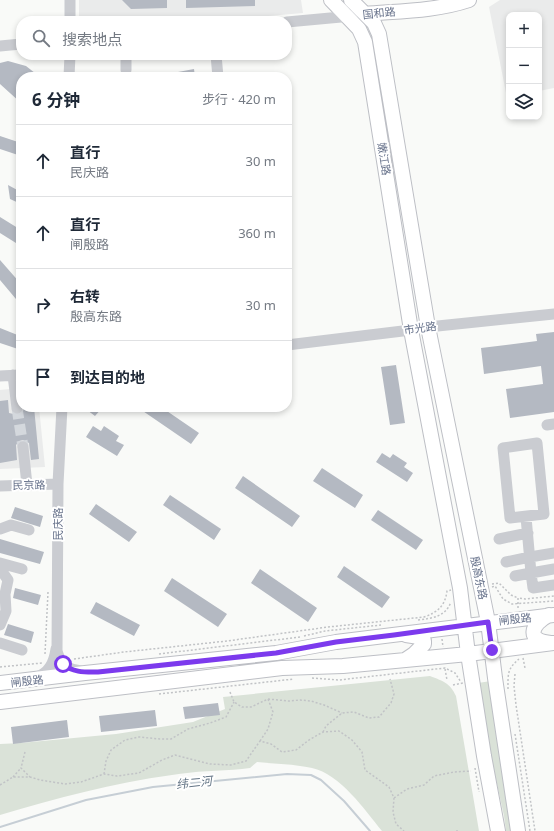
<!DOCTYPE html>
<html lang="zh">
<head>
<meta charset="utf-8">
<style>
	:root { --surface:#fff; --page:#f6f6f7; --text:#1f2937; --muted:#747a83; --line:#e0e1e3 }
	body { margin:0; font-family:"Noto Sans","Noto Sans SC",sans-serif; background:var(--page); color:var(--text) }
	.controls { position:absolute; right:12px; top:12px; display:grid; overflow:hidden; border-radius:8px; box-shadow:0 2px 6px #0003 }
	.controls button { width:36px; height:36px; display:grid; place-items:center; padding:0; border:0; border-bottom:1px solid var(--line); background:var(--surface); color:var(--text); font:20px sans-serif }
	.stop { position:absolute; width:12px; height:12px; margin:-9px; border:3px solid #7c3aed; border-radius:50%; background:#fff }
	.stop.end { background:#7c3aed; border-color:#fff; box-shadow:0 1px 4px #0008 }
	.list { margin:0; padding:0; list-style:none }
	h2 { display:flex; justify-content:space-between; align-items:center; height:52px; margin:0; padding:0 16px; font-size:17px }
	h2 small { font-size:13px; font-weight:400; color:var(--muted) }
	.list li { display:grid; grid-template-columns:26px 1fr auto; gap:12px; align-items:center; box-sizing:border-box; height:72px; padding:0 16px; border-top:1px solid var(--line) }
	.list b { display:block; font-size:15px; white-space:nowrap }
	.list p { margin:0; font-size:13px; white-space:nowrap; color:var(--muted) }
	.list em { font-size:13px; font-style:normal; color:var(--muted) }
	.icon { flex:none; width:22px; height:22px; fill:none; stroke:currentColor; stroke-width:2; stroke-linecap:round; stroke-linejoin:round }
	.map { position:relative; flex:none; width:554px; height:831px; overflow:hidden }
	.search { position:absolute; background:var(--surface); box-shadow:0 2px 6px #0003; left:16px; top:16px; width:276px; height:44px; display:flex; align-items:center; gap:10px; box-sizing:border-box; padding:0 14px; border-radius:16px; color:var(--muted); font-size:15px }
	.panel { position:absolute; background:var(--surface); box-shadow:0 2px 6px #0003; left:16px; top:72px; width:276px; height:340px; border-radius:16px }
	.map>svg:first-child { display:block }
	.built { fill:#eaebeb }
	.green { fill:#dae2d8 }
	.lines { fill:none; stroke-linecap:round; stroke-linejoin:round }
	.stream { stroke:#c6ced5; stroke-width:2 }
	.building { fill:#b4b9c2 }
	.minor-tunnel { stroke:#d4d8dd; stroke-width:11; stroke-dasharray:11 5.5; stroke-linecap:butt }
	.major-casing { stroke:#bdbfc5; stroke-width:16 }
	.path { stroke:#c1c3c6; stroke-width:1.5; stroke-dasharray:2 2; stroke-linecap:butt }
	.minor { stroke:#caccd1; stroke-width:11 }
	.major { stroke:#fff; stroke-width:14 }
	.route { stroke:#7c3aed; stroke-width:5 }
	.labels { text-anchor:middle; stroke-width:4; stroke-linejoin:round; paint-order:stroke }
	.street-label { font-size:11px; fill:#67728b; stroke:#fff }
	.water-label { font-size:12px; font-style:italic; fill:#637485; stroke:#fff }
</style>
</head>
<body>
<div class="map">
<svg width="554" height="831" viewBox="0 0 554 831">
	<rect width="100%" height="100%" fill="#f9faf8"/>
	<path class="built" d="M79 0H301L303 13 211 21H79Z
		M500 0H554V88L539 91V15H509V97L507 98 489 7Z
		M21 388V407H39L45 467 0 469V390Z"/>
	<path class="green" d="M430 676C443 681 450 683 456 696L479 831H382C365 810 340 774 312 768 294 764 275 764 257 762L250 768 242 769C219 771 195 771 172 775 113 783 57 798 0 815V744L21 743 116 734 193 722 225 709 223 697Z
		M491 681 512 831H506L504 816 490 752 478 683Z"/>
	<g class="lines">
		<path class="stream" d="M0 827 86 800 153 787 287 774 311 775 321 780 344 801 370 831"/>
	</g>
	<path class="building" d="M122 0H167V8L131 9Z
		M186 0H255V6L186 8Z
		M8 61 26 66 40 77H21V103L0 84V63Z
		M194 69 195 77H178V72Z
		M0 136 21 143V156L0 149Z
		M8 185 21 192V204L10 199Z
		M0 217 21 230V253L16 243 0 233Z
		M0 260 21 284V305L0 280Z
		M0 328 20 336 21 350 0 343Z
		M554 332V412L510 418 506 389 543 384 541 366 484 374 481 348 537 341 536 334Z
		M396 365 405 423 390 425 381 367Z
		M8 400 9 413 18 415 23 411 24 407H34L39 459 31 460 29 443 23 440 19 441 16 445 17 460 0 463V401Z
		M83 407H103L95 416Z
		M137 407H161L199 433 191 444Z
		M93 426 101 431 104 426 119 436 116 441 124 445 117 456 86 437Z
		M382 453 390 458 393 454 407 463 404 467 413 473 407 482 376 462Z
		M322 468 363 495 355 508 313 481Z
		M243 476 300 516 292 527 235 488Z
		M170 495 221 529 214 540 163 505Z
		M96 504 137 532 129 542 89 514Z
		M15 507 43 516 40 527 11 518Z
		M378 510 423 540 416 550 371 520Z
		M0 539 44 552 40 564 0 553Z
		M344 566 390 597 382 608 337 577Z
		M260 569 317 608 308 622 251 583Z
		M172 578 227 614 218 627 164 591Z
		M15 588 41 595 38 605 13 598Z
		M96 602 140 625 134 636 90 613Z
		M8 624 34 632 31 643 4 635Z
		M218 703 220 715 185 719 183 707Z
		M155 710 157 726 101 732 99 716Z
		M67 720 69 737 13 744 11 727Z"/>
	<g class="lines">
		<path class="minor-tunnel" d="M17 408 23 447"/>
		<g class="major-casing">
			<path id="major" d="M331 0 359 29 365 42 411 330 460 588 468 654 484 756 498 831
				M351 0 374 23 379 34 428 327 488 622 495 678 518 831
				M365 14C400 11 436 11 469 0
				M549 615C531 624 525 641 551 643
				M405 660 414 654 424 644V641L419 637 406 635
				M0 683 85 673 276 653 336 642 554 615
				M0 702 282 668 343 666 468 654 554 643"/>
		</g>
		<path class="path" d="M492 584 499 583 511 595 518 598
			M492 587 495 586 503 599 512 604 554 601
			M518 608V598L525 599 554 596
			M418 620C433 618 445 617 451 602
			M304 636 325 631 381 625
			M442 639 443 647
			M45 654 48 592
			M159 654 300 637
			M523 658 525 668
			M74 659 124 652 227 641 328 627 424 617C438 612 445 606 447 591L451 590
			M0 667 42 663
			M445 669 447 680
			M515 674 514 686 516 705 535 831
			M312 678 339 680 445 668 455 673 461 682
			M453 685 463 683
			M508 689C508 674 507 669 519 659
			M230 692 234 702 242 707H251L268 699 289 701 300 700 311 701 324 705 342 713
			M159 694 294 679
			M323 732 326 726 342 713 354 712 369 718 379 717 391 703 394 694 390 679
			M515 734 530 831
			M260 741 268 729 273 712 268 699
			M25 752 21 768 30 777
			M475 768 479 792
			M104 774 106 761 111 750 125 740 139 737 160 739H171L188 729 210 723 226 717 234 702
			M13 777 21 768
			M0 785 13 777H30L40 780 65 784 81 782 104 774 117 776 139 773 162 760 175 755 210 764 231 765 246 761 260 741 271 744 282 752 296 750 309 740 323 732 339 731 352 740 362 752 365 770 389 787 394 798 393 812 396 824 404 831
			M394 798 407 789 424 785 434 776 454 772 471 771
			M457 830V831"/>
		<path class="minor" d="M70 21V0
			M287 22 352 16
			M0 46 21 44
			M126 55V70
			M216 55 218 77
			M69 77 70 55
			M287 345 411 330 428 327 554 314
			M13 375 17 408
			M0 376 19 375
			M62 407 58 484 57 651C61 665 67 669 82 671
			M547 425 554 424
			M537 443 544 514 510 518 503 448Z
			M23 447 27 485
			M0 486 58 484
			M526 517 531 573 554 569
			M0 529 11 525 29 530
			M499 539 528 533
			M530 557 554 553
			M506 562 530 557
			M0 563 22 569
			M0 570 3 573 8 580 5 594 6 611 0 625
			M515 576 531 573 533 588 554 585
			M0 643 22 650
			M35 678C49 673 54 663 56 649"/>
		<use href="#major" class="major"/>
	</g>
	<g class="lines">
		<path class="route" d="M63 664C73 673 86 672 98 672L276 653 336 642 394 635 488 622 492 650"/>
	</g>
	<g class="labels">
		<g class="street-label">
			<text transform="translate(379 13) rotate(-6)" y="4">国和路</text>
			<text transform="translate(384 159) rotate(81)" y="4">嫩江路</text>
			<text transform="translate(420 328) rotate(-8)" y="4">市光路</text>
			<text transform="translate(29 485) rotate(-1)" y="4">民京路</text>
			<text transform="translate(58 524) rotate(-90)" y="4">民庆路</text>
			<text transform="translate(479 578) rotate(78)" y="4">殷高东路</text>
			<text transform="translate(515 619) rotate(-6)" y="4">闸殷路</text>
			<text transform="translate(27 681) rotate(-6)" y="4">闸殷路</text>
		</g>
		<g class="water-label">
			<text transform="translate(194 783) rotate(-6)" y="4">纬二河</text>
		</g>
	</g>
</svg>
<div class="controls">
<button>+</button>
<button>−</button>
<button><svg class="icon" aria-label="layers" viewBox="0 0 24 24"><path d="M12 4l9 5-9 5-9-5zM3 14l9 5 9-5"/></svg></button>
</div>
<div class="stop" style="left:63px;top:664px"></div>
<div class="stop end" style="left:492px;top:650px"></div>
<div class="search"><svg class="icon" aria-label="search" viewBox="0 0 24 24"><circle cx="10" cy="10" r="6"/><path d="M15 15l6 6"/></svg>搜索地点</div>
<section class="panel">
<h2>6 分钟<small>步行 · 420 m</small></h2>
<ul class="list">
<li><svg class="icon" aria-label="ahead" viewBox="0 0 24 24"><path d="M12 20V5M6 11l6-6 6 6"/></svg><div><b>直行</b><p>民庆路</p></div><em>30 m</em></li>
<li><svg class="icon" aria-label="ahead" viewBox="0 0 24 24"><path d="M12 20V5M6 11l6-6 6 6"/></svg><div><b>直行</b><p>闸殷路</p></div><em>360 m</em></li>
<li><svg class="icon" aria-label="right" viewBox="0 0 24 24"><path d="M7 20v-9h11M14 6l5 5-5 5"/></svg><div><b>右转</b><p>殷高东路</p></div><em>30 m</em></li>
<li><svg class="icon" aria-label="arrive" viewBox="0 0 24 24"><path d="M6 21V4h12l-3 4 3 4H6"/></svg><div><b>到达目的地</b></div></li>
</ul>
</section>
</div>
</body>
</html>
